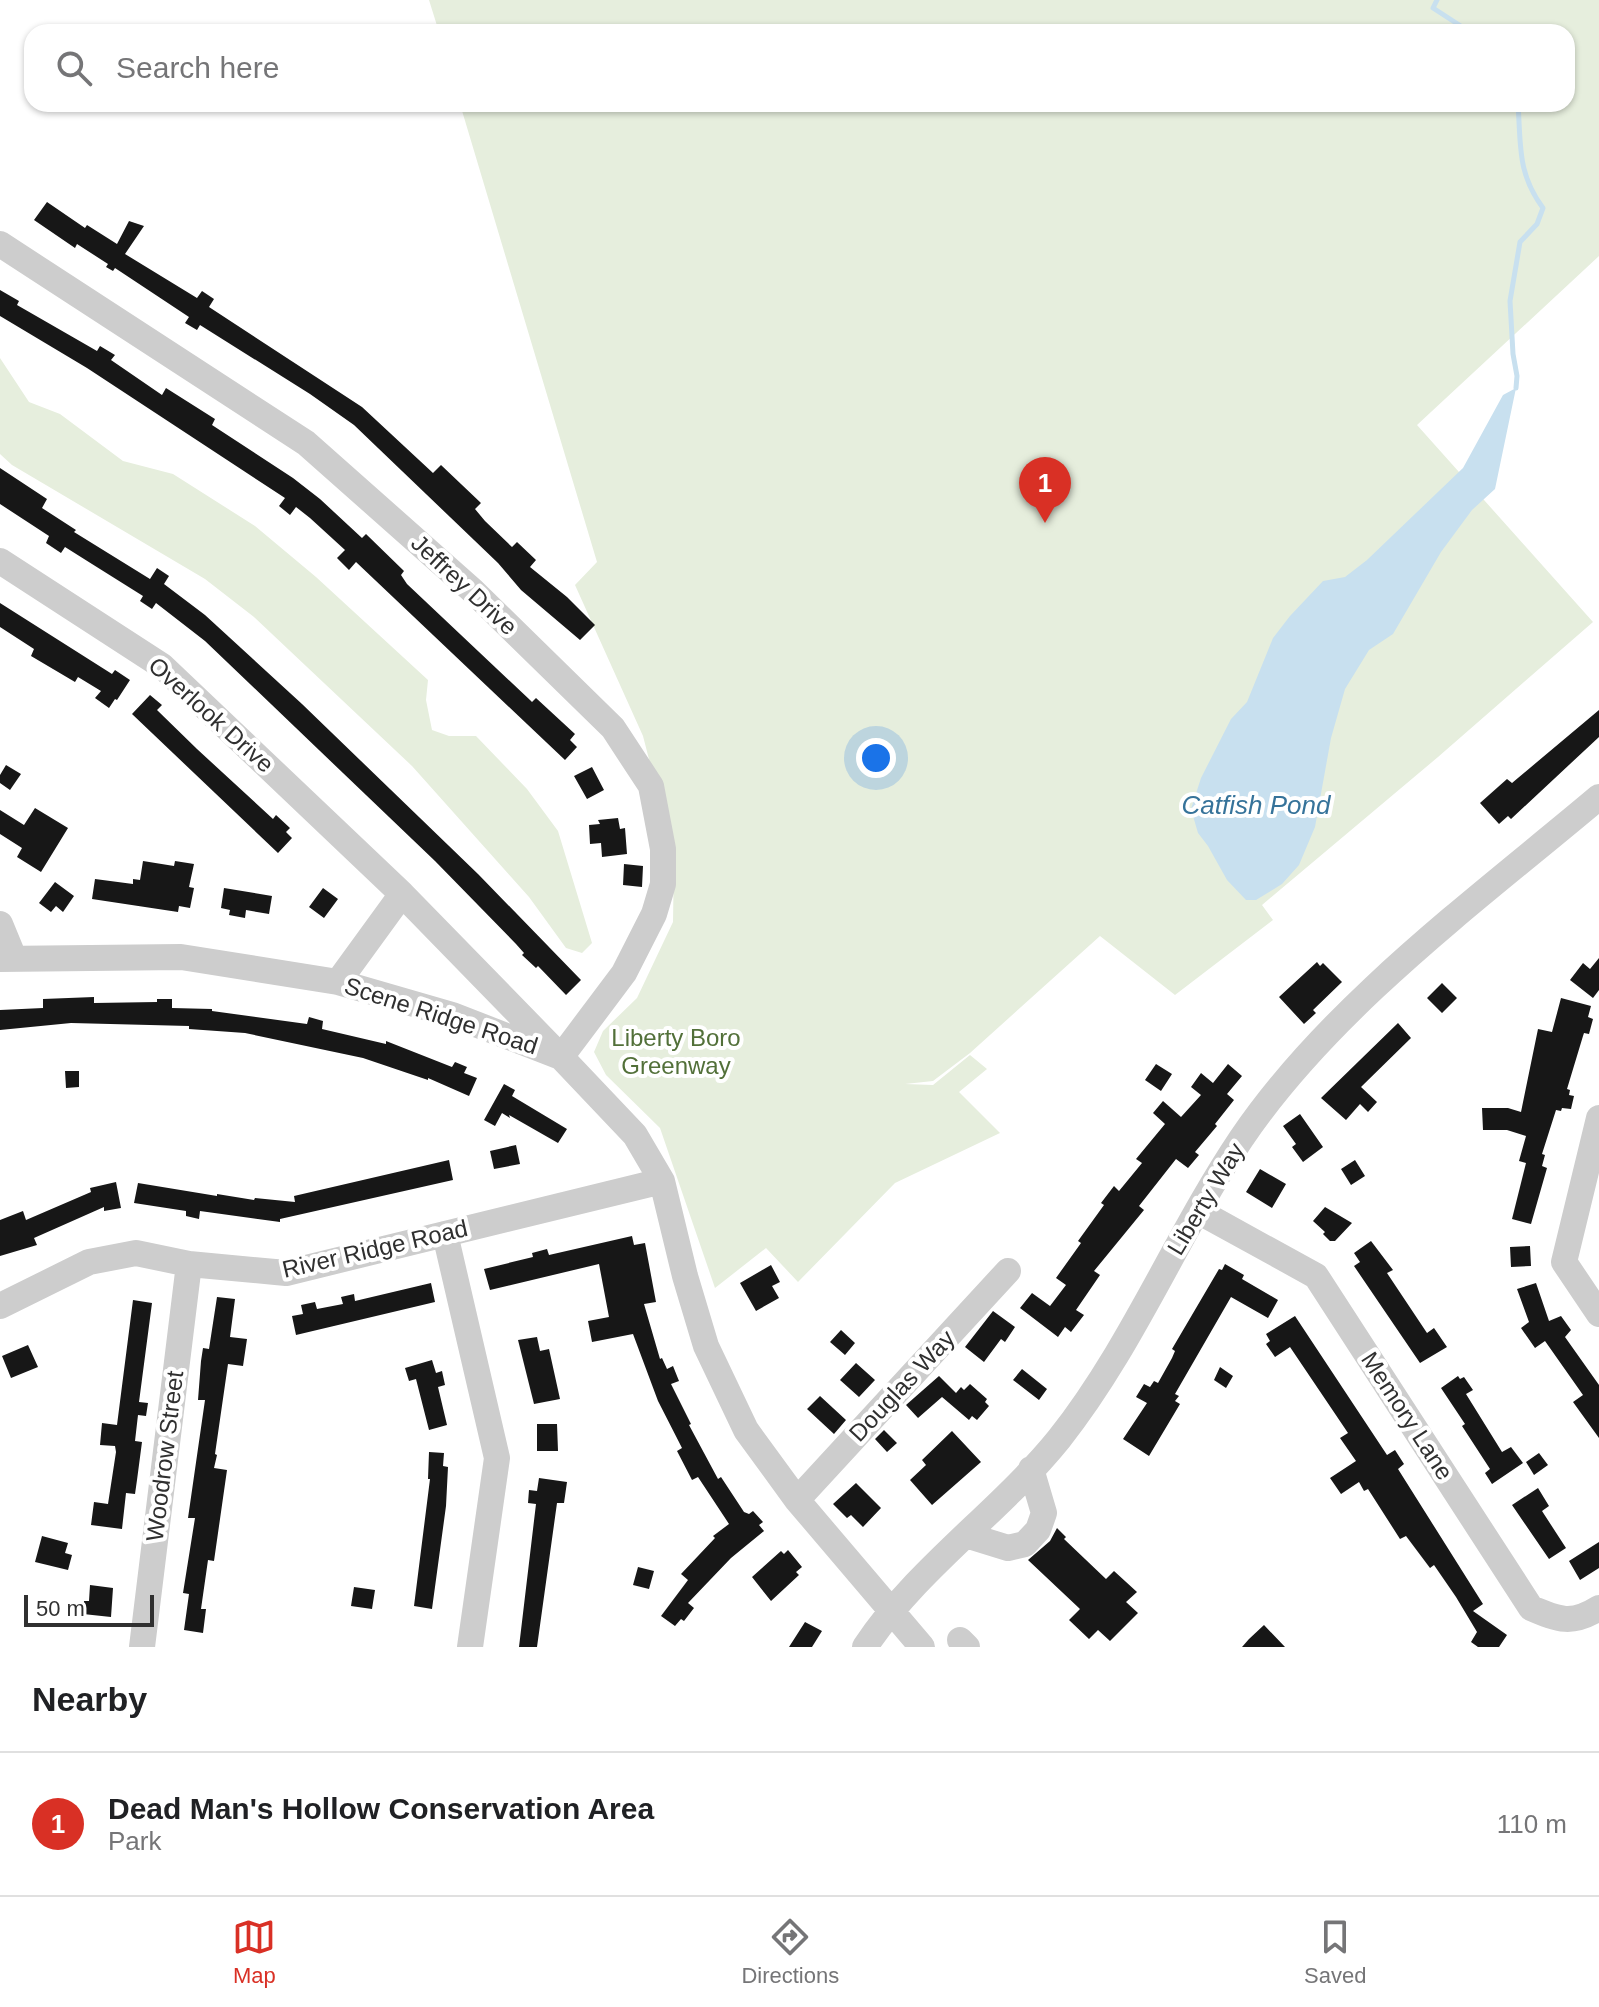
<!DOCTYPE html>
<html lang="en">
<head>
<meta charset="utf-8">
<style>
	:root { --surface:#fff; --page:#f6f6f6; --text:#202124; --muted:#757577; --line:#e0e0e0; --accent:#d93025 }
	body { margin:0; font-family:Arial,sans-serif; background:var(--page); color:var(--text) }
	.scale { position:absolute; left:24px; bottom:20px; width:130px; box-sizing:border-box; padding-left:8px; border:4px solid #303030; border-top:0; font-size:22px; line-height:28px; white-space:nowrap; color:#303030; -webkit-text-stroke:6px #fff; paint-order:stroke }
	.you { position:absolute; left:876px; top:758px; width:28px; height:28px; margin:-20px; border:6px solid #fff; border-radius:50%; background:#1a73e8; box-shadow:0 0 0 12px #1a73e833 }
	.badge { display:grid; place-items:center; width:52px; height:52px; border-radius:50%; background:var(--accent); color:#fff; font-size:26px; font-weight:700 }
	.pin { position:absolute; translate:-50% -66px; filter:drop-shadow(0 2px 4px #0008) }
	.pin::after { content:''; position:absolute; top:42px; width:28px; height:24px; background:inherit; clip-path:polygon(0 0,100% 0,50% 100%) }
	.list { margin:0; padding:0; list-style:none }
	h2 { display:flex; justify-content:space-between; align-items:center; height:104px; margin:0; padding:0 32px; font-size:34px }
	h2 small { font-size:26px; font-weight:400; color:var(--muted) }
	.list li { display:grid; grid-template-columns:52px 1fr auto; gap:24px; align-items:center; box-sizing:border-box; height:144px; padding:0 32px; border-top:2px solid var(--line) }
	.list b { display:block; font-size:30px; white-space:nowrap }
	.list p { margin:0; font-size:26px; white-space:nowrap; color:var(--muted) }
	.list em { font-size:26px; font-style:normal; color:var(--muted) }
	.icon { flex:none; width:44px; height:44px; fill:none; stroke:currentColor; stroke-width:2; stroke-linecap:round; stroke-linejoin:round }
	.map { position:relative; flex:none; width:1599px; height:1647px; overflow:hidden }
	.search { position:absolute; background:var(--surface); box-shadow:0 2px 6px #0004; left:24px; right:24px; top:24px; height:88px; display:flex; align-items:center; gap:20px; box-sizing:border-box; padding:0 28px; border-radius:24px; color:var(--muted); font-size:30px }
	.sheet { height:248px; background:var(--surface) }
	nav { display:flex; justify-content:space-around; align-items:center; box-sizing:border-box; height:112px; border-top:2px solid var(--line); background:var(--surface); font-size:22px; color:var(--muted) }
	nav a { display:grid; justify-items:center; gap:4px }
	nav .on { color:var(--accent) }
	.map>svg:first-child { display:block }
	.green { fill:#e6eedd }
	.water { fill:#c8e0ef }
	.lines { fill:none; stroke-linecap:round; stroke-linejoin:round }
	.stream { stroke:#c8e0ef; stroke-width:5 }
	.building { fill:#171717 }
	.minor { stroke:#cdcdcd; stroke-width:26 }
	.labels { text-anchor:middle; stroke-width:8; stroke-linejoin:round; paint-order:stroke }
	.street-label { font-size:24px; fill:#303030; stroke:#fff }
	.park-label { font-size:24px; fill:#527039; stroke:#fff }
	.water-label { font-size:26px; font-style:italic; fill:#36739a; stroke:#fff }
</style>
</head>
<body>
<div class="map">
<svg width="1599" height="1647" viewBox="0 0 1599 1647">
	<rect width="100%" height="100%" fill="#fff"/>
	<path class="green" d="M429 0H1599V256L1417 425 1593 622 1438 757 1262 905 1273 920 1175 995 1100 936 970 1053 933 1081 905 1084 933 1085 970 1055 987 1069 959 1092 1000 1133 895 1183 798 1282 766 1248 715 1288 660 1128 606 1075 594 1052 603 1031 637 998 673 922 674 856 643 736 575 585 597 562 460 104H1567V32H439Z
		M0 358 29 402 60 414 123 461 173 474 255 526 316 577 428 680 426 700 432 730 449 736H476L527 789 558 831 592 943 582 953 566 948 529 897 412 766 254 617 205 579 12 465 0 454Z"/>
	<path class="water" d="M1516 388 1495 489 1472 510 1441 552 1393 634 1369 650 1345 689 1331 738 1315 827 1299 865 1282 884 1256 900H1246L1227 880 1208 846 1198 833 1191 809 1201 778 1231 719 1247 702 1273 638 1290 616 1323 581 1345 577 1367 560 1463 468 1503 395Z"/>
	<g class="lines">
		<path class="stream" d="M1437 0 1433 8 1470 32
			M1516 388 1517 376 1513 354 1510 301 1520 242 1537 224 1543 208C1517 173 1521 145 1518 104"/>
	</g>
	<path class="building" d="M47 202 85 228 87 225 117 244 129 221 144 226 125 254 197 298 202 291 214 299 209 307 362 407 433 473 441 465 481 503 475 509 485 521 512 547 517 542 536 560 530 567 567 597 595 625 580 640 521 590 498 563 354 425 310 394 200 325 197 330 185 323 189 317 115 268 113 271 106 267 108 264 77 244 75 248 34 220Z
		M0 290 19 301 17 305 97 351 100 346 115 355 111 360 162 395 166 388 215 419 212 425 293 478 320 499 362 538 366 534 404 571 401 575 407 584 530 700 532 702 536 698 575 734 570 740 577 747 565 760 356 562 349 570 337 558 345 550 310 518 296 507 290 515 279 506 285 498 87 368 0 316Z
		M0 468 47 499 42 508 76 530 74 532 150 579 157 568 169 576 164 584 205 615 302 704 478 874 581 980 566 995 538 966 536 968 522 955 524 953 516 944 435 861 205 641 156 603 152 609 140 601 143 596 92 564 65 547 61 553 46 543 49 536 0 504Z
		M0 603 112 674 115 670 130 680 117 700 115 699 109 708 95 698 101 691 78 677 75 682 31 656 34 649 0 627Z
		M150 695 162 705 157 710 197 749 273 819 276 815 290 828 286 832 292 838 278 853 132 714Z
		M1599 710V737L1511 819 1508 816 1499 824 1480 803 1507 779 1512 783Z
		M6 765 21 774 10 790 0 783V775Z
		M592 767 604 790 587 799 574 776Z
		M35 808 68 828 41 872 17 857 22 848 0 834V810L24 825Z
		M618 818 620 829 625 828 627 854 602 857 601 843 590 844 589 825 600 824 598 820Z
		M143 861 174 866 175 861 194 864 189 887 194 888 190 908 179 906 178 912 92 899 95 879 133 884V879L140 880Z
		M624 864 643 866 642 887 623 885Z
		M55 882 74 896 63 912 56 906 51 912 39 903Z
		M224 888 272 896 269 914 246 910 245 918 229 915 230 910 221 908Z
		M323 888 338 899 324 918 309 907Z
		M1599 958V990L1593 998 1570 980 1583 963 1590 969Z
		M1317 962 1320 966 1323 963 1342 982 1313 1010 1316 1013 1304 1024 1279 997Z
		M1442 983 1457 998 1442 1013 1427 998Z
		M94 997V1003L157 1002V999H172V1008L212 1009V1011L307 1024 309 1017 323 1021 322 1029 386 1044V1041L452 1067 455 1062 467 1067 464 1073 477 1078 469 1096 428 1078V1080L363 1058 245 1033 189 1029V1026L71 1023 0 1030V1010L43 1008V999Z
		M1561 998 1591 1006 1588 1017 1593 1019 1589 1034 1584 1033 1583 1036 1567 1089 1570 1090 1569 1095 1574 1096 1571 1109 1562 1108 1561 1111 1556 1110 1542 1154 1545 1155 1542 1166 1547 1168 1531 1224 1512 1219 1526 1163 1519 1161 1526 1136 1507 1130H1483L1482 1108H1508L1521 1112 1538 1029 1552 1032Z
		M1398 1023 1411 1038 1361 1087 1377 1102 1368 1112 1360 1104 1346 1120 1321 1098Z
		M1156 1064 1172 1074 1161 1091 1145 1080Z
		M1228 1064 1242 1076 1227 1094 1234 1100 1215 1124 1217 1126 1195 1152 1199 1155 1188 1168 1176 1159 1139 1206 1144 1210 1094 1271 1100 1275 1076 1310 1084 1315 1071 1332 1065 1327 1058 1337 1020 1308 1032 1293 1050 1306 1066 1285 1056 1278 1081 1243 1078 1241 1104 1205 1101 1203 1114 1186 1119 1191 1142 1163 1136 1159 1165 1124 1153 1113 1163 1101 1181 1117 1201 1095 1191 1087 1201 1073 1213 1083Z
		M65 1071H79V1087L66 1088Z
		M504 1084 515 1090 512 1096 567 1129 558 1143 509 1115 510 1118 502 1113 495 1126 484 1120Z
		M1300 1114 1323 1147 1303 1162 1292 1147 1296 1144 1283 1126Z
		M516 1145 520 1164 494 1169 490 1151Z
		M449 1160 453 1180 280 1219V1222L200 1211 199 1219 186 1216V1211L134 1203 138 1183 217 1196V1194L254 1200 255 1198 295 1202 294 1196Z
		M1355 1160 1365 1176 1351 1185 1341 1169Z
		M1260 1169 1286 1184 1272 1208 1246 1192Z
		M116 1182 121 1208 104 1211V1207L34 1238 37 1245 0 1256V1220L23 1211 26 1220 91 1192 90 1188Z
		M1325 1207 1352 1223 1335 1241H1330L1323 1234 1325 1232 1313 1221Z
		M632 1236 634 1245 645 1243 656 1302 644 1304 660 1359 662 1358 667 1369 673 1366 679 1381 671 1384 691 1424 689 1425 718 1479 721 1477 744 1512 749 1514 753 1511 763 1522 759 1525 764 1531 731 1558 688 1603 694 1608 684 1621 681 1619 675 1626 661 1616 688 1580 681 1574 715 1538 713 1536 729 1524 698 1477 692 1480 677 1451 682 1448 658 1401 633 1334 592 1342 588 1321 609 1317 599 1264 490 1290 484 1269 533 1257 532 1253 547 1249 549 1255Z
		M1371 1241 1393 1270 1387 1273 1427 1333 1434 1328 1447 1347 1420 1363 1354 1266 1360 1262 1354 1253Z
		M1530 1246 1531 1266 1511 1267 1510 1247Z
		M1225 1264 1244 1275 1242 1279 1278 1300 1268 1318 1231 1297 1175 1394 1179 1396 1175 1401 1180 1404 1149 1456 1123 1439 1147 1403 1136 1397 1144 1384 1150 1387 1154 1381 1158 1383 1172 1358 1175 1351 1172 1349 1219 1269 1222 1270Z
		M771 1265 780 1282 772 1286 779 1298 756 1311 740 1283Z
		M431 1283 435 1302 296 1335 292 1316 303 1314 301 1305 315 1302 317 1309 343 1304 341 1297 354 1294 355 1301Z
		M1536 1283 1549 1321 1561 1316 1571 1330 1565 1337 1599 1385V1438L1573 1402 1583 1395 1545 1341 1535 1348 1521 1328 1529 1322 1517 1289Z
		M217 1297 235 1299 230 1337 247 1339 243 1366 228 1364 215 1454 217 1455 214 1468 227 1470 214 1561 208 1560 201 1609H206L203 1633 184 1630 189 1594 183 1593 195 1518H188L205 1400H198L201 1361 203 1348 209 1349Z
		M133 1300 152 1303 139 1402 148 1403 146 1416 138 1415 135 1441 142 1442 137 1480 135 1494 126 1493 122 1529 91 1525 94 1502 108 1504 116 1452 115 1446 100 1445 102 1423 117 1425Z
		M993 1311 1015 1327 1005 1342 1001 1339 984 1362 965 1347Z
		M1295 1316 1387 1455 1395 1450 1404 1464 1398 1469 1483 1604 1473 1611 1507 1635 1499 1647H1478L1471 1642 1477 1632 1456 1597 1434 1565 1430 1568 1406 1536 1400 1539 1368 1489 1364 1491 1359 1482 1341 1494 1330 1478 1356 1461 1340 1438 1348 1433 1290 1347 1275 1357 1266 1344 1270 1341 1266 1334Z
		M841 1330 855 1343 845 1355 830 1342Z
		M537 1337 540 1351 549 1349 560 1399 534 1404 518 1340Z
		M28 1345 38 1367 11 1378 2 1356Z
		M432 1360 436 1373 442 1371 445 1385 438 1387 447 1425 429 1430 416 1379 409 1381 405 1368Z
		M856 1363 875 1380 859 1397 840 1380Z
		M1220 1367 1233 1376 1226 1388 1214 1380Z
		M1022 1369 1047 1389 1039 1400 1013 1380Z
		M939 1376 956 1393 961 1387 964 1390 970 1384 987 1399 985 1402 989 1406 977 1420 972 1416 969 1420 942 1397 918 1418 906 1405Z
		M1458 1376 1460 1379 1464 1377 1473 1390 1466 1394 1502 1452 1511 1447 1523 1463 1492 1484 1485 1473 1490 1469 1462 1426 1465 1424 1441 1388Z
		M820 1396 846 1420 834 1434 807 1409Z
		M537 1424H557L558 1451H537Z
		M884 1430 897 1443 887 1452 875 1439Z
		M952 1431 981 1462 932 1505 910 1480 926 1465 922 1460Z
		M429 1452 444 1453 443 1466 448 1467 446 1506 432 1609 414 1606 430 1479H428Z
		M1539 1453 1548 1465 1534 1475 1526 1462Z
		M539 1478 567 1482 564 1503H557L537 1647H519L536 1504 528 1503 529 1490 537 1491Z
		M856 1483 881 1508 863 1527 851 1515 847 1518 833 1504Z
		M1538 1488 1549 1506 1542 1511 1566 1548 1549 1559 1512 1505Z
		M1057 1528 1066 1537 1064 1539 1106 1579 1114 1571 1137 1592 1126 1602 1138 1613 1110 1641 1098 1630 1089 1639 1069 1620 1080 1609 1028 1560 1050 1541Z
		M42 1536 68 1543 65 1553 72 1555 68 1570 35 1562Z
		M1599 1542V1568L1580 1580 1569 1561Z
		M788 1550 802 1567 796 1572 799 1575 771 1601 752 1577 781 1551 784 1554Z
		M638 1567 654 1571 649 1589 633 1585Z
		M90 1585 113 1588 111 1617 83 1614 84 1601H89Z
		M354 1587 375 1590 372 1609 351 1606Z
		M805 1622 822 1631 812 1647H789Z
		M1264 1625 1285 1647H1242L1249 1639Z"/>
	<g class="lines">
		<path class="minor" d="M0 244 306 443 473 591 613 728 651 786 663 849V884L654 914 624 973 561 1057 402 894 162 666 0 561
			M0 924 14 958
			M0 959 181 957 338 982 452 1015 561 1057 635 1135 662 1181 685 1276 706 1346 746 1430 797 1500 922 1647
			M338 982 402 894
			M1599 1118 1564 1262 1599 1314
			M1198 1211 1316 1276 1531 1608C1559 1620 1572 1625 1599 1608
			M445 1234 497 1458 470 1647
			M0 1306 89 1262 136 1253 189 1264 286 1273 662 1181
			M797 1500 1008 1271
			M966 1535 1008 1548 1025 1544 1038 1530 1044 1513 1031 1469
			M960 1640 967 1647
			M142 1647 189 1264
			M865 1647C917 1568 1000 1512 1059 1439 1132 1347 1176 1236 1241 1139 1330 1007 1478 899 1599 797"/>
	</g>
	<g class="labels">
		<g class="street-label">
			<text transform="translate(464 585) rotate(43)" y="8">Jeffrey Drive</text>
			<text transform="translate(211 715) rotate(42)" y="8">Overlook Drive</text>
			<text transform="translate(441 1016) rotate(18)" y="8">Scene Ridge Road</text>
			<text transform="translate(1206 1199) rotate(-59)" y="8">Liberty Way</text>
			<text transform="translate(375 1249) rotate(-13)" y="8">River Ridge Road</text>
			<text transform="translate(902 1386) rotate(-47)" y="8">Douglas Way</text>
			<text transform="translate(1407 1416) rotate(57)" y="8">Memory Lane</text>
			<text transform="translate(165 1456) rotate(-83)" y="8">Woodrow Street</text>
		</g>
		<g class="park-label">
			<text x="676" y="1046">Liberty Boro<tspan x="676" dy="28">Greenway</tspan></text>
		</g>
		<g class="water-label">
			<text x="1256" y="814">Catfish Pond</text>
		</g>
	</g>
</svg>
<div class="scale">50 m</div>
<div class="you"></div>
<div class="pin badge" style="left:1045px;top:523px">1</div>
<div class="search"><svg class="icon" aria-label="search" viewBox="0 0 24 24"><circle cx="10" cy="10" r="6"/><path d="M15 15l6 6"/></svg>Search here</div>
</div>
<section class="sheet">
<h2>Nearby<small></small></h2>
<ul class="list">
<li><span class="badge">1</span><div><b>Dead Man's Hollow Conservation Area</b><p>Park</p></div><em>110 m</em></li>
</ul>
</section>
<nav>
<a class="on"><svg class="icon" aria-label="map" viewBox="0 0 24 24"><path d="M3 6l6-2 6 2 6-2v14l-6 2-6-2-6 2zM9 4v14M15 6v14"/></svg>Map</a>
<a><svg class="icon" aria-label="directions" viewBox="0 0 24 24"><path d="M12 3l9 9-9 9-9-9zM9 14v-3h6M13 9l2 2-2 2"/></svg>Directions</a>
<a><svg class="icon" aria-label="saved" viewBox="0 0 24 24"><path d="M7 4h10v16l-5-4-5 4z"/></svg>Saved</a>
</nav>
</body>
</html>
